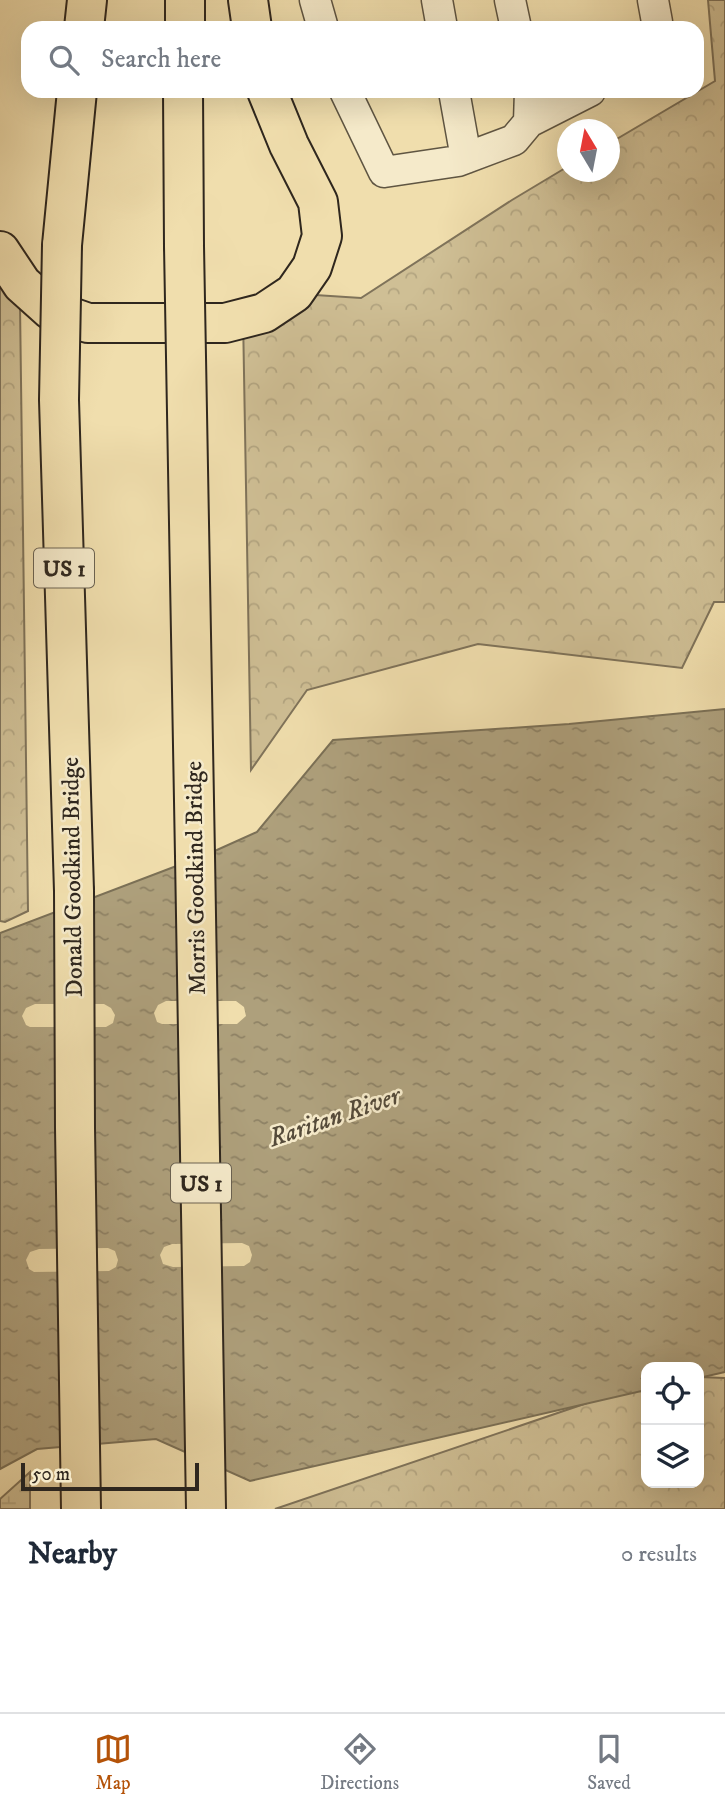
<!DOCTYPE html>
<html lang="en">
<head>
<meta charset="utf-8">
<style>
	:root { --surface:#fff; --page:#f2f2f3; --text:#1f2937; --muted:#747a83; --line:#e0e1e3; --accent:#b45309 }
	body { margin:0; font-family:"IM FELL DW Pica",serif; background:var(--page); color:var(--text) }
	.controls { position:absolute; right:21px; bottom:21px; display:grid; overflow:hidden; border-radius:14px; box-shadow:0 7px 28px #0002 }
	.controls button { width:63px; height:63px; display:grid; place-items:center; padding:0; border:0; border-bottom:2px solid var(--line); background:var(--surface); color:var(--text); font:35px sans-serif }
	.compass { position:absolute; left:557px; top:119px; width:63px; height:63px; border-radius:50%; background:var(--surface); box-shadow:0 7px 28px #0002; rotate:350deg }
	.scale { position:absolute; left:21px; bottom:18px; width:178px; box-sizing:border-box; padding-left:7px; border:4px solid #2f271e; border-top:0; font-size:19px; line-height:24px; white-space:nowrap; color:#2f271e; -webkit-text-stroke:5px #f5eaca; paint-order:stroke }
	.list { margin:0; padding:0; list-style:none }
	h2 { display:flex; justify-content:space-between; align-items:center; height:91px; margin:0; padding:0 28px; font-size:30px }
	h2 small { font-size:23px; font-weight:400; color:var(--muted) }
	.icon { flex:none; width:38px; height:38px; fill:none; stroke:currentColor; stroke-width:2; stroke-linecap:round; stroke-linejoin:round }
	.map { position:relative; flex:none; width:725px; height:1509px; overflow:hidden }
	.search { position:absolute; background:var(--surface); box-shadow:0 7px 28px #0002; left:21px; right:21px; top:21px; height:77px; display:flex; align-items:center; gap:18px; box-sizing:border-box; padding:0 24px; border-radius:21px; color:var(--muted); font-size:26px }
	.sheet { height:203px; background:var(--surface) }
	nav { display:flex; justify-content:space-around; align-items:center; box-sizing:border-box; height:98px; border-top:2px solid var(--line); background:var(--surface); font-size:19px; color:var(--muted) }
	nav a { display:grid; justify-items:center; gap:4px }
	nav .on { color:var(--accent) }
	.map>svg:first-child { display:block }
	.forest { fill:url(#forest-crowns); stroke:#7f735a; stroke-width:2 }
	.wetland { fill:url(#wetland-marsh); stroke:#7f735a; stroke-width:2 }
	.water { fill:url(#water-ripples); stroke:#7b7056; stroke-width:2 }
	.pier { fill:#f0dead }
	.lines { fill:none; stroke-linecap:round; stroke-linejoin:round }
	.minor-casing { stroke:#5f5542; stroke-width:33 }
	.highway-casing { stroke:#2f271e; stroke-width:42 }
	.minor { stroke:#f5eaca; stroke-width:30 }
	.highway { stroke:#f0dead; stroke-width:38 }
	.highway-bridge-casing { stroke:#2f271e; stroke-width:42; stroke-linecap:butt }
	.highway-bridge { stroke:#f0dead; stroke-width:38 }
	.labels { text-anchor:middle; stroke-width:5; stroke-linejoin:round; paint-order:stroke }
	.shield { fill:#f5eaca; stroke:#6a6252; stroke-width:2 }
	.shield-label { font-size:23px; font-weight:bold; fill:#2f271e }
	.street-label { font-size:24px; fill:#2f271e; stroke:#f5eaca }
	.water-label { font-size:26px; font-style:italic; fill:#554b3a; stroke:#f5eaca }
</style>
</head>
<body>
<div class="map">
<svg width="725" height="1509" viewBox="0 0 725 1509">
	<defs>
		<pattern id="forest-crowns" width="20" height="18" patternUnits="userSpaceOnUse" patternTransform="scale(1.75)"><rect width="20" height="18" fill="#cfbf95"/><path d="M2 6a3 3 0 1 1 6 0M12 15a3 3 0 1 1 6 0" fill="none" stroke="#b2a480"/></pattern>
		<pattern id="wetland-marsh" width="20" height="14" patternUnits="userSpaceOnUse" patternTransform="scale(1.75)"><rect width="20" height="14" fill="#cfbf95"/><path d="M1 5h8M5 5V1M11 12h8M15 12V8" fill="none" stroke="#b2a480"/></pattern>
		<pattern id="water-ripples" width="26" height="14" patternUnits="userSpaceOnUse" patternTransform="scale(1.75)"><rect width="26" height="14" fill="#aea07c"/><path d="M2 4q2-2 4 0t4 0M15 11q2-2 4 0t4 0" fill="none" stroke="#8e8265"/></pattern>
	</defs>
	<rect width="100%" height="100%" fill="#f0dead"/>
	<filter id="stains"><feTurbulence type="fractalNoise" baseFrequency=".00286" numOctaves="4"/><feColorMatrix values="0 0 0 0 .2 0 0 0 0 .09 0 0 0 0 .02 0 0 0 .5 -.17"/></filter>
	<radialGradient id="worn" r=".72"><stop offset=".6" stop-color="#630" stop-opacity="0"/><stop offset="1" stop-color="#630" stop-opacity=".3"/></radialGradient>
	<path class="forest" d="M708 0H725V602H714L682 668 478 644 307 690 251 770 243 316 300 294 361 298 512 200 567 167 568 172H610V143L715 81Z
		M0 275 20 305 28 911 5 922 0 921Z
		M699 1377 725 1378V1509H275L646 1383V1483H699Z"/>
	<path class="wetland" d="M30 1472V1509H0V1499Z"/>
	<path class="water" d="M725 709V1372L699 1378V1367H646V1390L250 1481 156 1439 37 1449 0 1469V933L208 854 257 832 333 740 569 724Z"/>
	<path class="pier" d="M166 1001H236L244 1007 246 1016 237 1024H162L157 1022 154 1013 158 1005Z
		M35 1004H104L111 1008 115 1015 113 1023 106 1027H30L26 1025 22 1016 26 1008Z
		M242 1243 249 1246 252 1255 250 1262 244 1266 173 1267 163 1264 160 1255 164 1247 172 1244Z
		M108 1248 115 1251 118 1260 116 1267 109 1271 34 1272 29 1269 26 1260 30 1252 39 1249Z"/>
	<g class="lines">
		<g class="minor-casing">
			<path id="minor" d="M315 0 323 28
				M437 0 442 28
				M510 0 516 28
				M653 0 657 22 656 28
				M345 91 384 172 458 161 514 140 529 122 530 91
				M454 91 466 158
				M529 122 590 91"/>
		</g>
		<g class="highway-casing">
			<path id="highway" d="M248 0 252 28
				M84 28 87 0
				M185 28V0
				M183 91 184 246
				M62 245 77 91
				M0 251 22 284 51 310 88 323H225L264 313 294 293 312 267 322 236 318 202 289 145 267 91
				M195 856 206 1509
				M74 891 75 1128 81 1509"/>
		</g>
		<use href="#minor" class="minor"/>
		<use href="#highway" class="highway"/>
		<g class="highway-bridge-casing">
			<path id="highway-bridge" d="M62 245 59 400 74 891
				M184 246 195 856"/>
		</g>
		<use href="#highway-bridge" class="highway-bridge"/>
	</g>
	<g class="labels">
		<g class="shield">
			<rect x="34" y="548.5" width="60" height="39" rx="5"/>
			<rect x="171" y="1163.5" width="60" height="39" rx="5"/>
		</g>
		<g class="shield-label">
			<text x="64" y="576">US 1</text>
			<text x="201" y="1191">US 1</text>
		</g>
		<g class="street-label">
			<text transform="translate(72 877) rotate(-91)" y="8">Donald Goodkind Bridge</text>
			<text transform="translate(195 878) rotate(-91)" y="8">Morris Goodkind Bridge</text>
		</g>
		<g class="water-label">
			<text transform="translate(334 1116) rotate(-19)" y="9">Raritan River</text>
		</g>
	</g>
	<rect width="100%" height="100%" filter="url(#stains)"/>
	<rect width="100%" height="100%" fill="url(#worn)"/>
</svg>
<div class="controls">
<button><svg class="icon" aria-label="locate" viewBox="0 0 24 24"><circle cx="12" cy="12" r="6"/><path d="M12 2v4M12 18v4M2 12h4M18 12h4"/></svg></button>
<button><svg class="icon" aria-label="layers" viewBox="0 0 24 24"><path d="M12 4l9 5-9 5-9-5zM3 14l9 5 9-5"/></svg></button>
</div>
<svg class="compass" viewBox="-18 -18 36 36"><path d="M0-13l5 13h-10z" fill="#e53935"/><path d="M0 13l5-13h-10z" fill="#747a83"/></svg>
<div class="scale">50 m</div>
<div class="search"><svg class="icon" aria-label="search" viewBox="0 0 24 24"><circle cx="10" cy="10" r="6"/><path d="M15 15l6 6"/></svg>Search here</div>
</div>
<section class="sheet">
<h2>Nearby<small>0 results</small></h2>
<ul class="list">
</ul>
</section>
<nav>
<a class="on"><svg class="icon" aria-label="map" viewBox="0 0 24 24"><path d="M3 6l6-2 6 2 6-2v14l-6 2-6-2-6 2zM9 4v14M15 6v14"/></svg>Map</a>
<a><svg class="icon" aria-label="directions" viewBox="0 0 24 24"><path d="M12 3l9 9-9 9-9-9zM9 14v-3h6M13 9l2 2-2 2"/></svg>Directions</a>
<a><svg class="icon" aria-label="saved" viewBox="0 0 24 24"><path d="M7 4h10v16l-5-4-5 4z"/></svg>Saved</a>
</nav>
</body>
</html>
